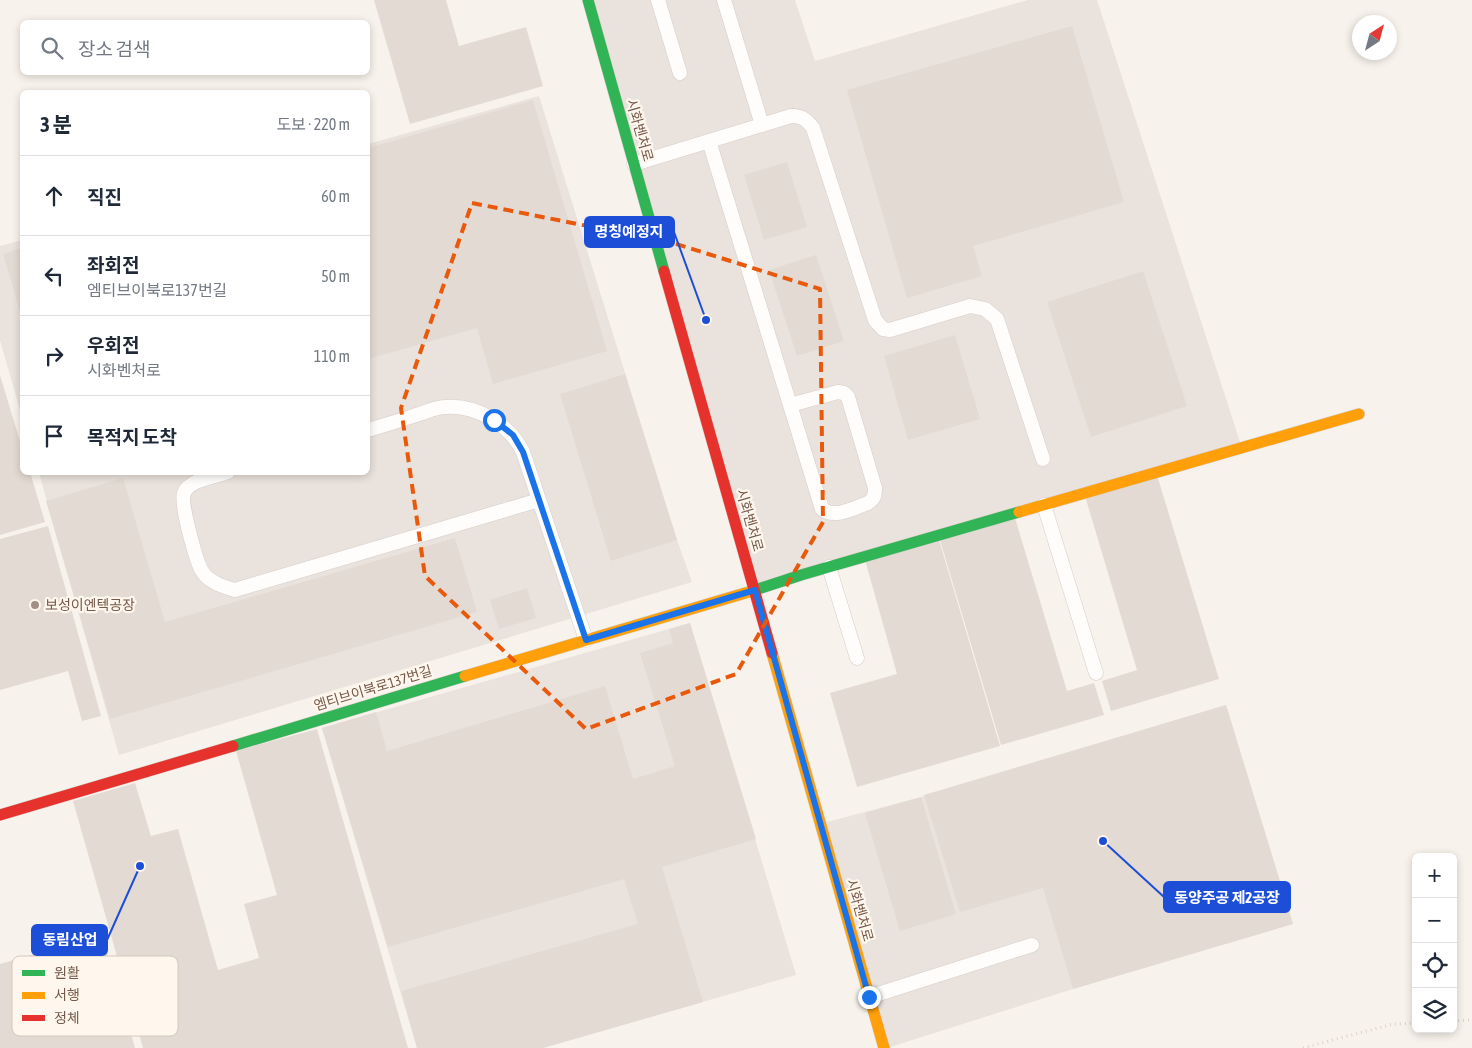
<!DOCTYPE html>
<html lang="ko">
<head>
<meta charset="utf-8">
<style>
	:root { --surface:#fff; --page:#f6f6f7; --text:#1f2937; --muted:#747a83; --line:#e0e1e3 }
	body { margin:0; font-family:"Asap Condensed","Noto Sans KR",sans-serif; background:var(--page); color:var(--text) }
	.controls { position:absolute; right:15px; bottom:15px; display:grid; overflow:hidden; border-radius:8px; box-shadow:0 2px 8px #0003 }
	.controls button { width:45px; height:45px; display:grid; place-items:center; padding:0; border:0; border-bottom:1px solid var(--line); background:var(--surface); color:var(--text); font:25px sans-serif }
	.compass { position:absolute; left:1352px; top:15px; width:45px; height:45px; border-radius:50%; background:var(--surface); box-shadow:0 2px 8px #0003; rotate:36deg }
	.stop { position:absolute; width:15px; height:15px; margin:-11px; border:4px solid #1a73e8; border-radius:50%; background:#fff }
	.stop.end { background:#1a73e8; border-color:#fff; box-shadow:0 1px 5px #0008 }
	.list { margin:0; padding:0; list-style:none }
	h2 { display:flex; justify-content:space-between; align-items:center; height:65px; margin:0; padding:0 20px; font-size:21px }
	h2 small { font-size:16px; font-weight:400; color:var(--muted) }
	.list li { display:grid; grid-template-columns:32px 1fr auto; gap:15px; align-items:center; box-sizing:border-box; height:80px; padding:0 20px; border-top:1px solid var(--line) }
	.list b { display:block; font-size:19px; white-space:nowrap }
	.list p { margin:0; font-size:16px; white-space:nowrap; color:var(--muted) }
	.list em { font-size:16px; font-style:normal; color:var(--muted) }
	.icon { flex:none; width:28px; height:28px; fill:none; stroke:currentColor; stroke-width:2; stroke-linecap:round; stroke-linejoin:round }
	.map { position:relative; flex:none; width:1472px; height:1048px; overflow:hidden }
	.search { position:absolute; background:var(--surface); box-shadow:0 2px 8px #0003; left:20px; top:20px; width:350px; height:55px; display:flex; align-items:center; gap:12px; box-sizing:border-box; padding:0 18px; border-radius:8px; color:var(--muted); font-size:19px }
	.panel { position:absolute; background:var(--surface); box-shadow:0 2px 8px #0003; left:20px; top:90px; width:350px; height:385px; border-radius:8px }
	.map>svg:first-child { display:block }
	.industrial { fill:#eae2dc }
	.building { fill:#e3dad3 }
	.lines { fill:none; stroke-linecap:round; stroke-linejoin:round }
	.lane-casing { stroke:#d6cec8; stroke-width:15 }
	.fast-casing { stroke:#d7cec8; stroke-width:12 }
	.slow-casing { stroke:#d7cec8; stroke-width:12 }
	.jam-casing { stroke:#d7cec8; stroke-width:12 }
	.path { stroke:#dad2ce; stroke-width:3; stroke-dasharray:1 4; stroke-linecap:butt }
	.lane { stroke:#fefdfc; stroke-width:14 }
	.fast { stroke:#30b455; stroke-width:11 }
	.slow { stroke:#ff9f0a; stroke-width:11 }
	.jam { stroke:#e5322d; stroke-width:11 }
	.route { stroke:#1a73e8; stroke-width:6 }
	.marked { fill:none; stroke:#e8590c; stroke-width:4; stroke-dasharray:10 6; stroke-linejoin:round }
	.poi-dot { fill:#a28f83; stroke:#fff7ed; stroke-width:2 }
	.labels { text-anchor:middle; stroke-width:4.5; stroke-linejoin:round; paint-order:stroke }
	.street-label { font-size:14px; fill:#75594b; stroke:#fff7ed }
	.poi-label { font-size:14px; fill:#75594b; stroke:#fff7ed; text-anchor:start }
	.key { fill:#fff7ed; stroke:#d6c8bc; stroke-width:1 }
	.key-label { font-size:14px; fill:#75594b }
	.leader { fill:none; stroke:#1d4ed8; stroke-width:2 }
	.callout-dot { fill:#1d4ed8; stroke:#fff7ed; stroke-width:2 }
	.callout { fill:#1d4ed8; stroke:#1d4ed8; stroke-width:2 }
	.callout-label { font-size:15px; text-anchor:middle; font-weight:bold; fill:#fff }
</style>
</head>
<body>
<div class="map">
<svg width="1472" height="1048" viewBox="0 0 1472 1048">
	<rect width="100%" height="100%" fill="#f7f2eb"/>
	<path class="industrial" d="M588 0H795L815 61 1028 0H1097L1242 448 755 590Z
		M539 96 677 540 692 582 119 755 39 473 368 472V144Z
		M22 240V417L0 340V246Z
		M690 623 796 975 543 1048H417L322 728Z
		M1226 705 1293 924 1073 989 887 1048 820 824 921 797Z"/>
	<path class="building" d="M374 0H446L459 46 526 27 543 86 410 124Z
		M1072 26 1124 202 973 246 982 276 907 298 847 90Z
		M533 100 607 351 493 384 477 328 368 359V148Z
		M787 162 807 227 764 240 744 175Z
		M22 248V317L3 254Z
		M816 255 844 341 797 356 769 270Z
		M1143 271 1187 406 1091 437 1047 302Z
		M955 335 980 419 908 440 884 356Z
		M625 374 677 540 611 561 560 394Z
		M0 375 22 448V472H30L45 522 0 535Z
		M1157 475 1219 679 1111 711 1102 681 1137 670 1085 496Z
		M123 478 165 622 455 538 477 612 110 719 46 501Z
		M1015 518 1067 691 1094 683 1104 715 1001 745 940 540Z
		M48 526 101 716 82 721 68 671 0 690V539Z
		M939 540 1000 746 857 787 830 693 897 674 865 560Z
		M527 588 536 618 499 629 490 600Z
		M690 623 756 839 662 867 703 1002 543 1048H417L401 991 638 924 624 879 388 947 322 728 376 712 387 751 605 686 633 779 675 766 640 653 673 643 669 629Z
		M1226 705 1293 924 1073 989 1043 888 960 912 924 795Z
		M317 729 408 1048H143L73 801 135 783 151 836 178 829 218 970 259 958 244 904 277 895 236 751Z
		M921 797 956 914 900 931 865 813Z
		M102 935 135 1048H0V964Z"/>
	<g class="lines">
		<g class="lane-casing">
			<path id="lane" d="M658 0 680 73
				M724 0 762 125
				M709 141 822 509C835 519 854 508 868 503 874 499 875 496 875 488L848 397 844 393 838 392 790 405
				M634 164 791 116C801 115 807 120 813 128L875 320 883 329 890 330 970 306 985 309 997 319 1043 459
				M368 430C385 425 402 420 419 414 427 412 436 407 445 407 476 404 510 425 523 452L586 640
				M228 472C215 477 190 479 184 493 180 503 196 561 202 571 208 582 224 587 235 590L539 500
				M1044 505 1096 673
				M829 567 857 658
				M869 997 1032 945"/>
		</g>
		<g class="fast-casing">
			<path id="fast" d="M588 0 664 271
				M752 591 801 575 1019 512
				M233 746 465 676"/>
		</g>
		<g class="slow-casing">
			<path id="slow" d="M1019 512 1359 414
				M772 653 884 1048
				M465 676 752 591"/>
		</g>
		<g class="jam-casing">
			<path id="jam" d="M664 271 772 653
				M0 815 233 746"/>
		</g>
		<path class="path" d="M1453 1021 1472 1020
			M1303 1048 1393 1024 1416 1023"/>
		<use href="#lane" class="lane"/>
		<use href="#fast" class="fast"/>
		<use href="#slow" class="slow"/>
		<use href="#jam" class="jam"/>
	</g>
	<g class="lines">
		<path class="route" d="M494 420 513 435 523 452 586 640 755 590 869 997"/>
	</g>
	<path class="marked" d="M472 203 673 243 820 289 823 522 736 674 586 729 425 576 401 408Z"/>
	<circle class="poi-dot" cx="35" cy="605" r="5"/>
	<g class="labels">
		<g class="street-label">
			<text transform="translate(640 130) rotate(74)" y="5">시화벤처로</text>
			<text transform="translate(750 520) rotate(74)" y="5">시화벤처로</text>
			<text transform="translate(373 688) rotate(-17)" y="5">엠티브이북로137번길</text>
			<text transform="translate(860 910) rotate(74)" y="5">시화벤처로</text>
		</g>
		<g class="poi-label">
			<text x="45" y="610">보성이엔텍공장</text>
		</g>
	</g>
	<rect x="12" y="956" width="166" height="80" rx="8" class="key"/>
	<rect x="22" y="970" width="23" height="6" fill="#30b455"/>
	<rect x="22" y="992" width="23" height="7" fill="#ff9f0a"/>
	<rect x="22" y="1015" width="23" height="6" fill="#e5322d"/>
	<g class="key-label">
		<text x="54" y="978">원활</text>
		<text x="54" y="1000">서행</text>
		<text x="54" y="1023">정체</text>
	</g>
	<path class="leader" d="M706 320L674 232M1103 841L1164 897M140 866L107 940"/>
	<g class="callout-dot">
		<circle cx="706" cy="320" r="5"/>
		<circle cx="1103" cy="841" r="5"/>
		<circle cx="140" cy="866" r="5"/>
	</g>
	<g class="callout">
		<rect x="585" y="217" width="89" height="30" rx="5"/>
		<rect x="1164" y="882" width="126" height="30" rx="5"/>
		<rect x="32" y="925" width="75" height="30" rx="5"/>
	</g>
	<g class="callout-label">
		<text x="629" y="237">명칭예정지</text>
		<text x="1227" y="903">동양주공 제2공장</text>
		<text x="70" y="945">동림산업</text>
	</g>
</svg>
<div class="controls">
<button>+</button>
<button>−</button>
<button><svg class="icon" aria-label="locate" viewBox="0 0 24 24"><circle cx="12" cy="12" r="6"/><path d="M12 2v4M12 18v4M2 12h4M18 12h4"/></svg></button>
<button><svg class="icon" aria-label="layers" viewBox="0 0 24 24"><path d="M12 4l9 5-9 5-9-5zM3 14l9 5 9-5"/></svg></button>
</div>
<svg class="compass" viewBox="-18 -18 36 36"><path d="M0-13l5 13h-10z" fill="#e53935"/><path d="M0 13l5-13h-10z" fill="#747a83"/></svg>
<div class="stop" style="left:494px;top:420px"></div>
<div class="stop end" style="left:869px;top:997px"></div>
<div class="search"><svg class="icon" aria-label="search" viewBox="0 0 24 24"><circle cx="10" cy="10" r="6"/><path d="M15 15l6 6"/></svg>장소 검색</div>
<section class="panel">
<h2>3 분<small>도보 · 220 m</small></h2>
<ul class="list">
<li><svg class="icon" aria-label="ahead" viewBox="0 0 24 24"><path d="M12 20V5M6 11l6-6 6 6"/></svg><div><b>직진</b></div><em>60 m</em></li>
<li><svg class="icon" aria-label="left" viewBox="0 0 24 24"><path d="M17 20v-9H6M10 6l-5 5 5 5"/></svg><div><b>좌회전</b><p>엠티브이북로137번길</p></div><em>50 m</em></li>
<li><svg class="icon" aria-label="right" viewBox="0 0 24 24"><path d="M7 20v-9h11M14 6l5 5-5 5"/></svg><div><b>우회전</b><p>시화벤처로</p></div><em>110 m</em></li>
<li><svg class="icon" aria-label="arrive" viewBox="0 0 24 24"><path d="M6 21V4h12l-3 4 3 4H6"/></svg><div><b>목적지 도착</b></div></li>
</ul>
</section>
</div>
</body>
</html>
